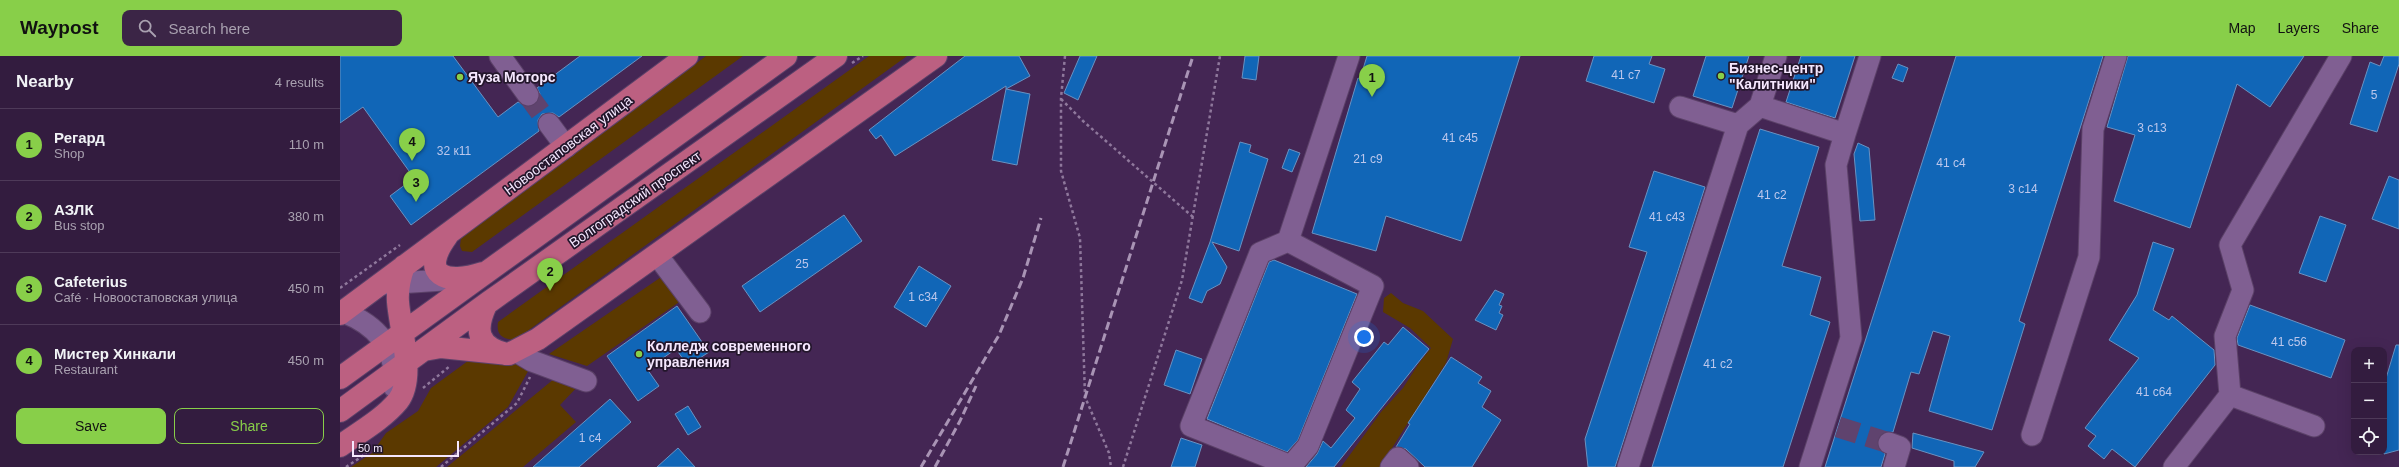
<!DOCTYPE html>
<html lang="en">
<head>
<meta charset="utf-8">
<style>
	:root { --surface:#331c3f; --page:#3b2546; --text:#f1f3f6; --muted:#a9a1b0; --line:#4e3a59; --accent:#88cf49 }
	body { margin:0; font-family:Arial,sans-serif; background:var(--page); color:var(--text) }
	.controls { position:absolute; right:12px; bottom:12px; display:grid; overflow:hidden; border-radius:8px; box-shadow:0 4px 16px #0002 }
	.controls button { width:36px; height:36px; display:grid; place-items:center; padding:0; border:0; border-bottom:1px solid var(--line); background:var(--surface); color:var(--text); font:20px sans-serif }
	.scale { position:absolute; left:12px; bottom:10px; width:107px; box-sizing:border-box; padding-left:4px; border:2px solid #f5e7fe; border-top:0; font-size:11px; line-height:14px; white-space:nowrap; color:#f5e7fe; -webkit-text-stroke:3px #23162b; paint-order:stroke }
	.you { position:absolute; left:1024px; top:281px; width:14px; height:14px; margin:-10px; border:3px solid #fff; border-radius:50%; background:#1a73e8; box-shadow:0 0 0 6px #1a73e833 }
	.badge { display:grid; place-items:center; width:26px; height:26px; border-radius:50%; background:var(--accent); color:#111; font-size:13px; font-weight:700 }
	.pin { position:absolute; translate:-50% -33px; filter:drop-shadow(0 1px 2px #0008) }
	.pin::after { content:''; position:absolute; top:21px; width:14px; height:12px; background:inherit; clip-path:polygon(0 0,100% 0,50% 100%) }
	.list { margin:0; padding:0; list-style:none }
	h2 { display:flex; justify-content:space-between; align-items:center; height:52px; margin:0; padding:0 16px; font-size:17px }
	h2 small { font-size:13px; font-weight:400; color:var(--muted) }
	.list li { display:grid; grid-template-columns:26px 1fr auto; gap:12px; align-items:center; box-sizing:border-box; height:72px; padding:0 16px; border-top:1px solid var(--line) }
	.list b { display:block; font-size:15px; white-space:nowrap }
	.list p { margin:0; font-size:13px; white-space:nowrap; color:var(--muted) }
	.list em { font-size:13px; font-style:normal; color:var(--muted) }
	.actions { display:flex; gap:8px; padding:12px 16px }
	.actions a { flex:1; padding:9px 0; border:1px solid var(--accent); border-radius:8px; text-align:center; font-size:14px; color:var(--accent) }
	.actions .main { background:var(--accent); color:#111 }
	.icon { flex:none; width:22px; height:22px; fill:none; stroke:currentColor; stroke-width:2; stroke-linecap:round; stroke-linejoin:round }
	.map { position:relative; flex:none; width:2059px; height:411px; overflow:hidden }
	header { display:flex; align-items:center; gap:24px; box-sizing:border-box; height:56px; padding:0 20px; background:var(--accent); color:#111 }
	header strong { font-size:19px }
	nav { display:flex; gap:22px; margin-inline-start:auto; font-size:14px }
	.search { width:280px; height:36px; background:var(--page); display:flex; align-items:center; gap:10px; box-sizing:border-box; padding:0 14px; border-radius:8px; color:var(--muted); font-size:15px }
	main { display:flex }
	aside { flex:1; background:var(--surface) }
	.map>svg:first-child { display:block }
	.green { fill:#5b3900 }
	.building { fill:#1166b7; stroke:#6992c2 }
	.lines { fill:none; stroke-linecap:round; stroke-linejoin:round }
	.minor-tunnel { stroke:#5f436e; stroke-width:21; stroke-dasharray:21 10; stroke-linecap:butt }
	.minor-casing { stroke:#5b4168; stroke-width:23 }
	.major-casing { stroke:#5b4168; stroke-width:24 }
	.path { stroke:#8f789c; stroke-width:2.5; stroke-dasharray:3 3; stroke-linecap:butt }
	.minor { stroke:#805f92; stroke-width:21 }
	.major { stroke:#bc6081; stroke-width:22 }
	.rail { stroke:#a994b5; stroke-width:3; stroke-dasharray:8 4; stroke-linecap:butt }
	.poi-dot { fill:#88cf49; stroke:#23162b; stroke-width:1.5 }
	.labels { text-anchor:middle; stroke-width:3.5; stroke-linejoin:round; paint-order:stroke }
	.number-label { font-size:12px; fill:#bcc7ec }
	.poi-label { font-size:14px; font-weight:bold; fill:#f5e7fe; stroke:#23162b; text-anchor:start }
	.street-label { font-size:14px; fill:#f5e7fe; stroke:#23162b }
</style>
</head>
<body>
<header>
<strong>Waypost</strong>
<div class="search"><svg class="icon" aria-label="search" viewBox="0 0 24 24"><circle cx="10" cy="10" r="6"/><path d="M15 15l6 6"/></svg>Search here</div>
<nav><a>Map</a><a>Layers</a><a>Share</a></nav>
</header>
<main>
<aside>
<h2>Nearby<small>4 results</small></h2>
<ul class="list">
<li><span class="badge">1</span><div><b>Регард</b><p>Shop</p></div><em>110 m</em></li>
<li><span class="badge">2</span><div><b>АЗЛК</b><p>Bus stop</p></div><em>380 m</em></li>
<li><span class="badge">3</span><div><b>Cafeterius</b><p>Café · Новоостаповская улица</p></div><em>450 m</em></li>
<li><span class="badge">4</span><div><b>Мистер Хинкали</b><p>Restaurant</p></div><em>450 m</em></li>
</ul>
<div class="actions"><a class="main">Save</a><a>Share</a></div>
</aside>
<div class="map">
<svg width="2059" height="411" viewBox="0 0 2059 411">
	<rect width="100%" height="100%" fill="#442654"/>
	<path class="green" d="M366 0H403L132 196 122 195 120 190 121 182Z
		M529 0H567L175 284C163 283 156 280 158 266Z
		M327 217 345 242 247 310 209 298Z
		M1051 237 1063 247 1083 255 1113 283 1106 307 1040 411H1001L1041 356 1063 332 1079 307 1091 292 1070 272 1043 256 1044 242Z
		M132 302 191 310 168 351 96 411H11L32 397 46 377 78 355 91 332Z
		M220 318 241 327 220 349 236 366 183 411H107Z"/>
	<path class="building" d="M0 0H113L158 61 178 46 189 51 195 48 200 38 197 32 240 0H302L219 61 213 57 202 58 198 64 199 75 71 169 50 140 74 122 23 51 0 67Z
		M625 0H679L690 20 666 33V30L555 100 541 79 536 83 529 74Z
		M740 0H757L738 44 724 37Z
		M905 0H919L916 24 902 22Z
		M1027 0H1180L1121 185 1046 160 1036 195 972 177 1018 22 1020 23Z
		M1254 0H1312L1309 8 1325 13 1314 47 1246 25Z
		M1366 0H1409L1392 52 1353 40Z
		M1461 0H1515L1495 62 1446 46Z
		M1616 0H1763L1679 265 1685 268 1652 374 1589 355 1610 280 1593 275 1579 318 1571 316 1553 376 1542 378 1538 383 1537 389 1545 398 1541 411H1485Z
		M1788 0H1964L1930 51 1897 28 1850 172 1774 145 1795 79 1767 71Z
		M2044 0H2059V8L2037 76 2010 68 2030 6 2040 10Z
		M1558 8 1568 12 1563 26 1552 22Z
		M666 33 690 38 677 109 652 104Z
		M1420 73 1479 91 1442 210 1481 221 1470 259 1490 266 1443 411H1312Z
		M900 86 911 89 909 96 928 103 899 195 872 186 887 211 880 228 867 235 862 247 849 242 870 186Z
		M1518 87 1529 92 1535 164 1520 165 1514 98Z
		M949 93 960 97 952 116 942 112Z
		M1314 115 1365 131 1275 411H1248L1245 383 1307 196 1289 191Z
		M2049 120 2059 124V173L2032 163Z
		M504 159 522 185 420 256 402 230Z
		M1980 160 2006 169 1986 226 1959 217Z
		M1813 186 1834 193 1813 254 1829 264 1832 260 1874 294 1875 309 1795 411 1772 393 1764 403 1748 390 1756 380 1745 372 1799 302 1769 284 1797 239Z
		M934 204 1017 238 958 384 947 396 867 363 929 206Z
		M579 210 611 230 586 271 554 251Z
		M1155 234 1164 238 1159 249 1162 250 1159 257 1163 259 1156 274 1135 264Z
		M1910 249 2005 284 1991 322 1898 289 1897 282Z
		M337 250 369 296 348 310 336 293 307 313 319 330 298 345 267 300Z
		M1063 271 1089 293 994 411H966L977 398 983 385 991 392 1015 362 1006 354 1020 333 1012 326 1044 286 1048 289Z
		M2056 289H2059V394L2044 398V329Z
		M836 294 862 303 850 338 824 329Z
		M1111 301 1142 321 1138 327 1151 335 1142 351 1161 364 1132 411H1085L1066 393 1056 391 1070 368 1068 367Z
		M270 343 291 366 239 411H193Z
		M348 350 361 371 348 379 335 358Z
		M1573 377 1644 396 1635 411H1614V405L1572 392Z
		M841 382 862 389 855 411H831Z
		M338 392 355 411H317Z"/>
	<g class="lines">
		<path class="minor-tunnel" d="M188 39 209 68
			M1498 371 1549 387"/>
		<g class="minor-casing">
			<path id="minor" d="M160 0 188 39
				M1420 50 1505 78 1496 109 1511 282 1470 411
				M1340 51 1398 69
				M209 68 226 91
				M1505 78 1530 0
				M948 185 1033 230 968 390 951 410 851 370 920 197 948 185 1009 0
				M317 199 360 256
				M42 228 119 223
				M3 256C37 269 58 293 54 331
				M177 296 192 305 246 325
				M1890 339 1885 280 1903 234 1890 189 2001 0
				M1692 379 1749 201 1753 73 1776 0
				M1549 387 1560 391 1554 411
				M1051 411 1058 402 1068 411
				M1288 411 1398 69 1420 50 1436 0
				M1834 411 1890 339 1974 370"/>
		</g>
		<g class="major-casing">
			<path id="major" d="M107 180C78 220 106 229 143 217
				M146 249C135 273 136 290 166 298
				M0 258 347 0
				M84 294 101 291 169 298 198 283 596 0
				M0 322 446 0
				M0 355 149 246 496 0
				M0 390C20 376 43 363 58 345 76 322 60 273 58 246 57 233 60 221 64 210"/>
		</g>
		<path class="path" d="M725 0 721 42V115L740 182 745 341 769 397 771 411
			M512 7 523 0
			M721 43 743 65 853 161
			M0 232 60 189
			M83 332 110 310
			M6 411 24 399 29 393
			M101 411 177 347 190 321
			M783 411 842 224 880 0"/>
		<use href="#minor" class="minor"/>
		<use href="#major" class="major"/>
		<path class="rail" d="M581 411 659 279 683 222 701 162
			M595 411 620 365 636 330
			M723 411 853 0"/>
	</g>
	<g class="poi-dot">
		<circle cx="1381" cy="20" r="4"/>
		<circle cx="120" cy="21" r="4"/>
		<circle cx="299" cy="298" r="4"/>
	</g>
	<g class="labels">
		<g class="number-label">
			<text x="1286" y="23">41 с7</text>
			<text x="2034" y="43">5</text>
			<text x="1812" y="76">3 с13</text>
			<text x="1120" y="86">41 c45</text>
			<text x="114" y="99">32 к11</text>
			<text x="1028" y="107">21 с9</text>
			<text x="1611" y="111">41 с4</text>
			<text x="1683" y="137">3 с14</text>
			<text x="1432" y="143">41 с2</text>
			<text x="1327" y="165">41 с43</text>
			<text x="462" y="212">25</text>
			<text x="583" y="245">1 с34</text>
			<text x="1949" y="290">41 с56</text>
			<text x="1378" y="312">41 с2</text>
			<text x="1814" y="340">41 с64</text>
			<text x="250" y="386">1 с4</text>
		</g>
		<g class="poi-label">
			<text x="1389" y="17">Бизнес-центр<tspan x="1389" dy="16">"Калитники"</tspan></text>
			<text x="128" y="26">Яуза Моторс</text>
			<text x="307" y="295">Колледж современного<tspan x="307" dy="16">управления</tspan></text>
		</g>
		<g class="street-label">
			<text transform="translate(228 89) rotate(-37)" y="5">Новоостаповская улица</text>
			<text transform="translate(295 143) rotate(-35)" y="5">Волгоградский проспект</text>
		</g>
	</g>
</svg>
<div class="controls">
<button>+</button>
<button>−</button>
<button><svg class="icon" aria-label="locate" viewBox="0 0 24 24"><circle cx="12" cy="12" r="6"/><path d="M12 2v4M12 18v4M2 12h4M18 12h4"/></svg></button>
</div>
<div class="scale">50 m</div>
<div class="you"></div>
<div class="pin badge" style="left:1032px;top:41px">1</div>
<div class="pin badge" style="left:210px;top:235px">2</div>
<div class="pin badge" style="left:76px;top:146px">3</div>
<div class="pin badge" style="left:72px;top:105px">4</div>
</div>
</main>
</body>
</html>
